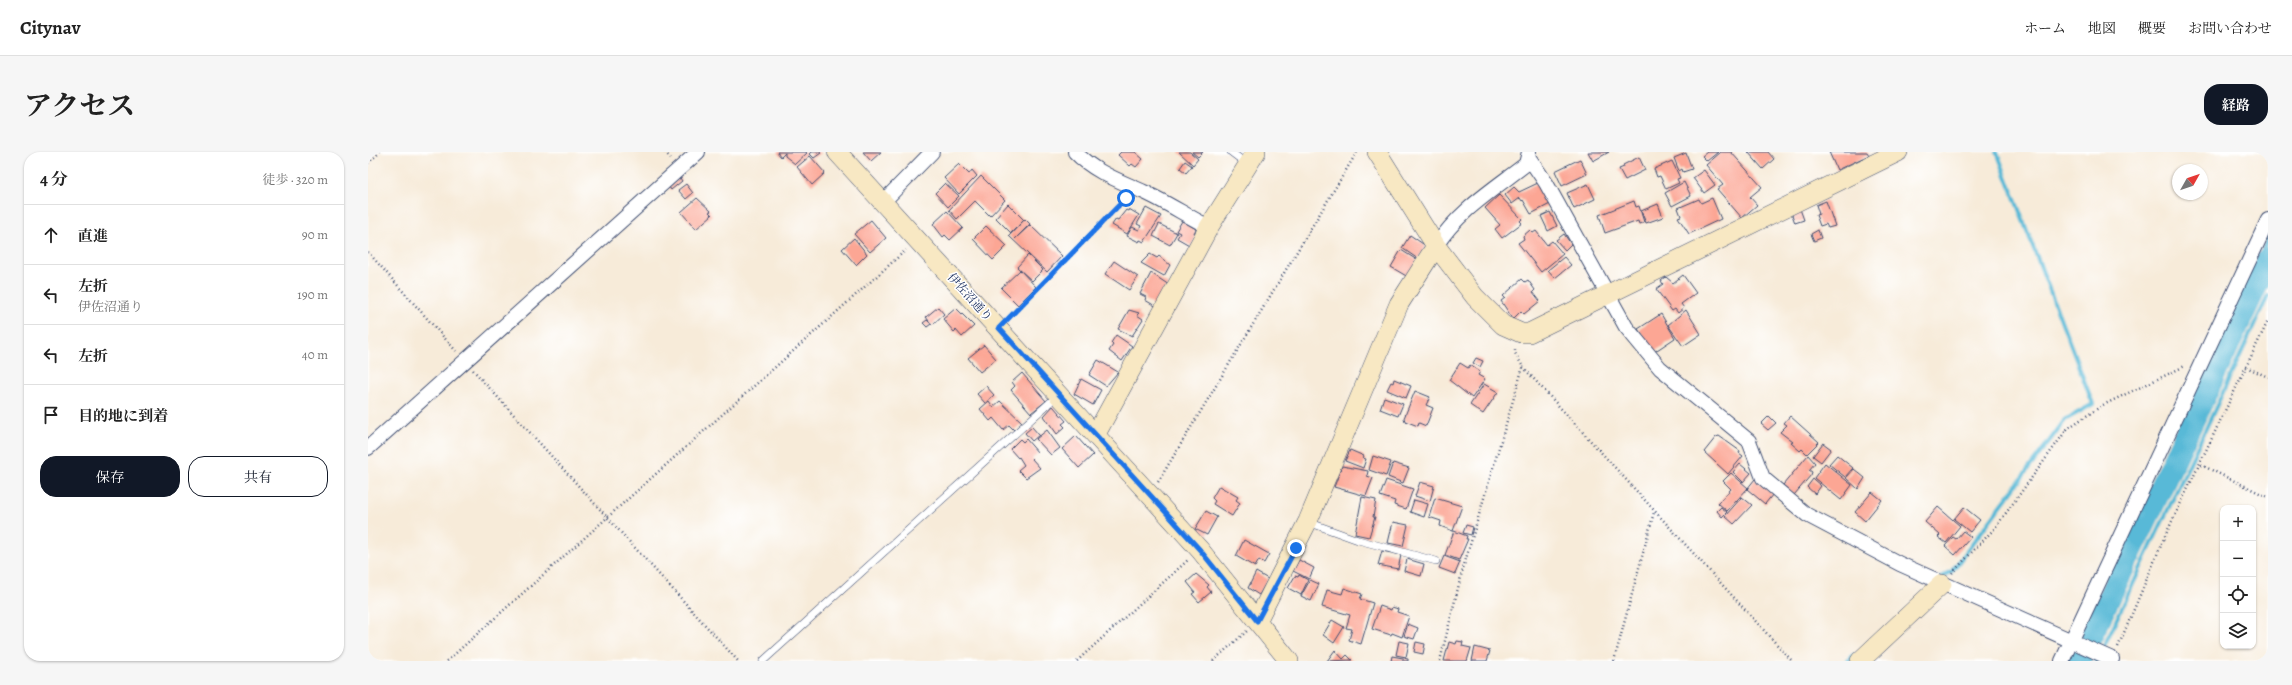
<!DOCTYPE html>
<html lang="ja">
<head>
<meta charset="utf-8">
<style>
	:root { --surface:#fff; --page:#f6f6f6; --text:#222; --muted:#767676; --line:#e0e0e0; --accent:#111827 }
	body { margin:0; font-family:Alegreya,"Noto Serif JP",serif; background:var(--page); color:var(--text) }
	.controls { position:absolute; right:12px; bottom:12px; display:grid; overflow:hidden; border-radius:8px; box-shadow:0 1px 3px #0004 }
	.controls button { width:36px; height:36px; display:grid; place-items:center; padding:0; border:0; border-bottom:1px solid var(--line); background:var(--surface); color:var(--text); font:20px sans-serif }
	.compass { position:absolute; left:1804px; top:12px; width:36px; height:36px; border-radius:50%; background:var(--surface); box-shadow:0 1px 3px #0004; rotate:50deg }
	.stop { position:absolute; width:12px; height:12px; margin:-9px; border:3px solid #1a73e8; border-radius:50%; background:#fff }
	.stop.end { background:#1a73e8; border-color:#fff; box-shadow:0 1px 4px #0008 }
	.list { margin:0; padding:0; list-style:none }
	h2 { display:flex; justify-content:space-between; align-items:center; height:52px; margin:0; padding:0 16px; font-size:17px }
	h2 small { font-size:13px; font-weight:400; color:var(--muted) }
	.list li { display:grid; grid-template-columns:26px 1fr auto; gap:12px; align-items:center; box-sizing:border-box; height:60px; padding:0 16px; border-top:1px solid var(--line) }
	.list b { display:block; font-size:15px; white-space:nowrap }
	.list p { margin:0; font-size:13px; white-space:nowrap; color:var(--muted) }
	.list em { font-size:13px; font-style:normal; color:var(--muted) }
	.actions { display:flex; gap:8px; padding:12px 16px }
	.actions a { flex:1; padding:9px 0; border:1px solid var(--accent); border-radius:16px; text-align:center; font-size:14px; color:var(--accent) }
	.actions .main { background:var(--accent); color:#fff }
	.icon { flex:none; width:22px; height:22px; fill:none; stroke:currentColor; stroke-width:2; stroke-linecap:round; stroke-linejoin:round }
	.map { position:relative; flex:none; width:1900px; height:509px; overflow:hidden; border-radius:16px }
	header { display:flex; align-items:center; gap:24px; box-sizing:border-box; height:56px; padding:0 20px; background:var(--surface); border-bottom:1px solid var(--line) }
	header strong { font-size:19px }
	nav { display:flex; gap:22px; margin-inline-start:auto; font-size:14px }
	.intro { display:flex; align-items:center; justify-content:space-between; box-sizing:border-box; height:96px; padding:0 24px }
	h1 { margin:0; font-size:28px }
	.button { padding:10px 18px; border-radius:16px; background:var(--accent); color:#fff; font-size:14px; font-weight:700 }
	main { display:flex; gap:24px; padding:0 24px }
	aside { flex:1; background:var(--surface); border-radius:16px; box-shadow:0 1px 3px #0004 }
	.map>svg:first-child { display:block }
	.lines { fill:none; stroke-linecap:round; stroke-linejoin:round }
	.stream { stroke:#58b9d7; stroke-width:4 }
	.river { stroke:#58b9d7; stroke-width:24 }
	.building { fill:#fca694 }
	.lane-casing { stroke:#3c4b70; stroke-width:8 }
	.street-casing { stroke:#3c4b70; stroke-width:16 }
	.secondary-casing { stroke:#3c4b70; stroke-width:20 }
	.path { stroke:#3c4b70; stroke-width:2.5; stroke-dasharray:1 3; stroke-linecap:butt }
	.lane { stroke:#fff; stroke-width:7 }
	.street { stroke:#fff; stroke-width:14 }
	.secondary { stroke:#f8e8c3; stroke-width:19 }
	.route { stroke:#1a73e8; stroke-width:5 }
	.labels { text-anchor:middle; stroke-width:3; stroke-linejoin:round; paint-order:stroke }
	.street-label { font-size:12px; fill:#1b2f5e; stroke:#fff }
</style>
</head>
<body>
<header>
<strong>Citynav</strong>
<nav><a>ホーム</a><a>地図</a><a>概要</a><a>お問い合わせ</a></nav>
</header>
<div class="intro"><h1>アクセス</h1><a class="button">経路</a></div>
<main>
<aside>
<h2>4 分<small>徒歩 · 320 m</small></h2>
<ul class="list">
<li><svg class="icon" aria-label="ahead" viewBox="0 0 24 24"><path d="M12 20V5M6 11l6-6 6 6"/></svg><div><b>直進</b></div><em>90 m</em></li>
<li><svg class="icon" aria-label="left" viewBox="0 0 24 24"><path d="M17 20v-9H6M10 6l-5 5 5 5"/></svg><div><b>左折</b><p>伊佐沼通り</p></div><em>190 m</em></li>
<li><svg class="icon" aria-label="left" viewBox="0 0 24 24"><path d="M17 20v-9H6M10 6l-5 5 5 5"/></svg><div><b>左折</b></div><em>40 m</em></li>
<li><svg class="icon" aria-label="arrive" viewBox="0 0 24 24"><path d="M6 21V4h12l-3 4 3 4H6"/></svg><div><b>目的地に到着</b></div></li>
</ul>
<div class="actions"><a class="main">保存</a><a>共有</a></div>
</aside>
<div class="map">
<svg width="1900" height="509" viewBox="0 0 1900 509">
	<rect width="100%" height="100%" fill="#fff"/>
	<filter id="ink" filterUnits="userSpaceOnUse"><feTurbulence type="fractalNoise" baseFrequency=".025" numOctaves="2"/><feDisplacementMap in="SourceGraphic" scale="8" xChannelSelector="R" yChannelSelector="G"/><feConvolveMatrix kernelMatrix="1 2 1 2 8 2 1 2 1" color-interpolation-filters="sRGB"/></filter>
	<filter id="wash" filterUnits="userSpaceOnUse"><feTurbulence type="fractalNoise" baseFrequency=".012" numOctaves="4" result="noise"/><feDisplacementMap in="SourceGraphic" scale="16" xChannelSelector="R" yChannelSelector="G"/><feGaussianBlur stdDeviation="0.9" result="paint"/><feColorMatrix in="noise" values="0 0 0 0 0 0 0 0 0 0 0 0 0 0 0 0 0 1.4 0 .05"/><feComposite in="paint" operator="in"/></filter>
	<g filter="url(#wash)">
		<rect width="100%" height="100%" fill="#f7ebd9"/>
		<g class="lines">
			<path class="stream" d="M1573 426 1584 419 1697 268 1725 252 1629 0
				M1480 509 1486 503
				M1703 509 1900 87
				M1729 509 1900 144"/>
			<path class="river" d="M1711 509 1900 108"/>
		</g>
		<g id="blocks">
			<path class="building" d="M409 0H438L439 1 427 12 417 4V1L413 5Z
				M444 0H452L453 1 446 6 442 2Z
				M495 0H513L503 9Z
				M753 0H767L775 7 768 15 764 12 762 14 750 3Z
				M811 0H822L830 7 825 13Z
				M824 0H835L830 5Z
				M1220 0H1241L1225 9Z
				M1339 0H1350L1339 9 1334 4Z
				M1353 0H1363L1394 35 1382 45 1389 53 1374 66 1349 37 1355 33 1338 13Z
				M1380 0H1400L1406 7 1395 17Z
				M1461 0H1499L1501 3 1469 18Z
				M1318 1 1324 17 1315 20 1314 17 1311 19 1306 6Z
				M442 4 457 21 444 33 429 15Z
				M1271 5 1277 18 1257 28 1251 17 1256 15 1255 13Z
				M1212 7 1219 22 1194 34 1187 19Z
				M817 9 824 14 818 21 812 16Z
				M1304 9 1312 26 1309 27 1311 31 1298 37 1292 24 1289 25 1286 17Z
				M591 12 601 22 604 18 609 24 591 42 576 26Z
				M1336 18 1347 33 1336 41 1325 26Z
				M613 24 637 48 622 64 607 49 589 67 581 58Z
				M312 26 314 29 303 38 301 35Z
				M1316 30 1323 44 1304 54 1297 41Z
				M577 31 591 44 580 55 567 41Z
				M1170 31 1182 52 1163 62 1155 48 1154 49 1152 46 1144 52 1137 43 1146 35 1151 40Z
				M318 32 325 41 318 47 310 38Z
				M1220 32 1227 47 1206 57 1199 41Z
				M1131 43 1154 67 1152 69 1154 71 1134 86 1127 77 1132 73 1117 56Z
				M329 46 343 59 341 60 344 63 328 77 313 60Z
				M1344 46 1353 67 1321 82 1310 65 1313 64 1310 56 1331 47 1333 51Z
				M1266 49 1268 55 1271 54 1276 70 1271 72 1270 69 1237 81 1231 63Z
				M1458 49 1467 74 1460 76 1458 72 1452 74 1448 63 1451 62 1448 53Z
				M640 52 656 68 643 81 628 66Z
				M1290 52 1295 65 1278 71 1273 59Z
				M778 56 793 64 776 90 772 88 771 90 759 84 764 75 771 78 773 74 769 72Z
				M761 57 771 63 759 82 744 73 748 67 750 68 758 58 760 59Z
				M1432 57 1436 68 1427 71 1423 60Z
				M579 59 595 76 582 88 577 83 575 85 565 72Z
				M1182 60 1189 74 1180 79 1173 64Z
				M657 67 662 72 647 87 662 73 694 104 679 120 641 84Z
				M503 68 518 86 502 100 486 82Z
				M814 69 828 77 826 81 829 83 823 94 809 86 812 81 808 79Z
				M791 72 809 81 802 93 785 84Z
				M618 74 639 94 625 108 605 87Z
				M1162 78 1165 81 1168 79 1179 93 1184 89 1195 102 1173 120 1150 91 1156 87 1155 84Z
				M1450 78 1453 86 1446 89 1443 82Z
				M1196 82 1203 92 1197 98 1188 88Z
				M1042 83 1058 94 1050 107 1034 96Z
				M486 86 499 102 488 113 474 97Z
				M1033 98 1049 108 1040 125 1023 115Z
				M782 102 789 106 791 104 802 113 796 124 773 111Z
				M660 103 675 118 664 129 649 115Z
				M1196 105 1203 113 1187 126 1180 118Z
				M746 109 770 125 761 138 737 122Z
				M652 118 668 135 650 153 633 136Z
				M783 121 801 133 789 155 777 148 778 145 772 142Z
				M1315 123 1328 141 1313 152 1316 156 1310 161 1307 157 1304 159 1288 137 1295 132 1293 129 1298 125 1305 131Z
				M1154 127 1157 130 1160 128 1167 138 1165 140 1172 149 1156 162 1153 159 1145 167 1133 149 1137 146 1135 144Z
				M570 155 576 162 564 173 558 165Z
				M588 156 606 174 594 185 588 178 586 180 575 167Z
				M761 158 771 161 769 163 775 167 764 184 750 177Z
				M1318 158 1333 182 1315 194 1300 173Z
				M1293 162 1307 186 1286 200 1270 177Z
				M559 168 563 172 559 175 555 171Z
				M748 183 764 194 754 209 741 199 745 193 743 191Z
				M616 193 628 207 612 220 600 206Z
				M1108 206 1115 209 1112 215 1105 211Z
				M730 208 750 220 738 234 721 223Z
				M1092 211 1100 216 1102 213 1112 220 1110 223 1117 227 1104 246 1081 228Z
				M654 221 678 249 663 261 643 238 647 234 644 230Z
				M713 227 733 238 725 253 706 242Z
				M1026 227 1043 234 1038 246 1019 238 1023 230 1025 231Z
				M1116 232 1130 240 1115 262 1102 253Z
				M618 234 626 243 617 251 609 242Z
				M1047 239 1062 245 1058 253 1065 256 1058 274 1051 271 1050 274 1037 269 1036 266Z
				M1016 245 1035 252 1030 264 1012 257Z
				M621 249 625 255 632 249 655 271 646 278 641 273 635 278 625 266 622 269 612 257Z
				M685 254 698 269 694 272 697 275 689 282 676 264Z
				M1401 264 1408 271 1400 278 1393 272Z
				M1422 264 1451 290 1439 302 1434 297 1432 299 1423 291 1425 290 1412 280 1419 273 1416 271Z
				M664 275 671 283 664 289 657 281Z
				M679 278 692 296 683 303 668 287Z
				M708 284 725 303 711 316 694 297Z
				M1351 284 1372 299 1371 301 1375 304 1360 322 1336 300 1348 285Z
				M652 287 655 290 658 287 670 301 664 307 672 316 658 326 650 318 656 313 651 305 650 306 642 297Z
				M1455 291 1463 297 1453 310 1445 304Z
				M982 298 996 304 995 306 998 307 995 316 977 309Z
				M1440 303 1447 311 1441 318 1444 320 1443 323 1426 343 1415 333Z
				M1469 303 1485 316 1477 325 1461 312Z
				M1005 304 1023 310 1018 324 1001 318Z
				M1025 311 1041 316 1035 331 1020 325Z
				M1457 311 1484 333 1473 348 1446 326Z
				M1372 312 1383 321 1375 330 1365 320Z
				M974 314 1000 319 999 324 1005 326 998 344 966 335Z
				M1486 317 1497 326 1490 337 1478 326Z
				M1363 321 1380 336 1359 359 1350 351 1363 337 1355 329Z
				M1387 327 1405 342 1397 352 1379 337Z
				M1445 327 1453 334 1447 342 1439 335Z
				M1018 328 1045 337 1038 357 1026 353 1027 349 1012 344Z
				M1052 330 1066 334 1062 349 1047 344Z
				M851 334 870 345 868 348 872 351 864 364 845 352 847 349 844 346Z
				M1504 340 1514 348 1497 369 1487 360Z
				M994 345 1008 348 1005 365H1007L1001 385 987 382Z
				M1374 345 1384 353 1366 372 1357 364Z
				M1067 346 1094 354 1085 379 1072 374 1073 369 1061 365Z
				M1046 348 1060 352 1056 365 1042 360Z
				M1353 355 1359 360 1354 365 1349 359Z
				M1570 355 1592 374 1578 391 1570 385 1572 383 1557 370Z
				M1596 355 1612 368 1602 380 1586 367Z
				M838 359 849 365 839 383 827 377Z
				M1025 370 1040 373 1035 394 1020 391Z
				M1098 373 1105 375 1103 383 1095 381Z
				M1086 379 1099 384 1098 387H1100L1091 408 1077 403Z
				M1595 379 1603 385 1587 403 1577 394 1585 385 1588 387Z
				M876 388 901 402 896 411 891 408 887 415 868 404Z
				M1014 399 1033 403 1030 417 1010 413Z
				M1076 404 1092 410 1087 422 1071 416Z
				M1039 407 1056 412 1053 424 1036 419Z
				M931 408 946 416 941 427 925 419Z
				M888 420 900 427 891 443 880 436Z
				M828 422 841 433 839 435 843 440 831 450 824 442 827 440 819 430Z
				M931 423 940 428 933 443 920 436 927 424 930 425Z
				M942 428 951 432 943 449 933 444Z
				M976 436 994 442 992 447 1005 451 993 492 981 488 984 477 978 476 982 463 954 455 959 438 974 442Z
				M1012 454 1023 458 1024 455 1030 457 1029 460 1041 464 1034 485 1024 481 1023 483 1004 477Z
				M964 468 976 475 966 491 955 483Z
				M1040 472 1050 476 1046 487 1036 484Z
				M1031 489 1041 491 1038 505 1028 503Z
				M1089 489 1095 490 1094 494 1103 496 1099 509H1076L1081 490 1088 492Z
				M1048 490 1057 492 1055 502 1046 500Z
				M1107 495 1122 499 1119 509H1104Z
				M967 498 975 507 979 503 984 508 959 509Z
				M1024 504 1040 507V509H1023Z"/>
		</g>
	</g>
	<g filter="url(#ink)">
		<use href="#blocks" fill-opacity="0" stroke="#3c4b70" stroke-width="1"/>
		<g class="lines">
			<g class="lane-casing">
				<path id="lane" d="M863 0 879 12
					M940 370 990 388 1068 409
					M395 509 689 244"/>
			</g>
			<g class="street-casing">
				<path id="street" d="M707 0C726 20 752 29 776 40 798 50 819 64 841 75
					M1161 6 1178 31 1258 175 1292 216 1381 289 1395 326 1439 363 1532 412 1744 507
					M515 50 564 0
					M1068 94C1090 59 1126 37 1158 12L1161 0
					M0 296 330 0
					M1694 509 1900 68"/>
			</g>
			<g class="secondary-casing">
				<path id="secondary" d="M469 0 782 343 832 398 921 509
					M1009 0 1068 94 1107 145 1135 173 1153 181H1161L1530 0
					M728 282 841 75 888 0
					M889 469 940 369 1031 152 1068 94
					M1492 509 1574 432"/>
			</g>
			<path class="path" d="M297 0 303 7
				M0 11 12 0
				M0 100 88 199
				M641 166 758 47
				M1155 215 1424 509
				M1878 215 1900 225
				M105 218 370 509
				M1833 313 1900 345
				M790 330 989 0
				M1584 421 1627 376 1700 276 1735 253 1817 214
				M1750 495 1797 384 1900 169
				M79 509 538 98
				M709 509 821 407
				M845 509 879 479
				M1072 509 1094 420 1155 215 1147 201V196
				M1246 509 1286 360"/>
			<use href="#lane" class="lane"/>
			<use href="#street" class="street"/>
			<use href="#secondary" class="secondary"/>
		</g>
	</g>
	<g class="lines" filter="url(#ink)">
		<path class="route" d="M758 46 631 176 832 398 889 469 928 396"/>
	</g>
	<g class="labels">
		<g class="street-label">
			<text transform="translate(602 145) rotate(48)" y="4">伊佐沼通り</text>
		</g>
	</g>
</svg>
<div class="controls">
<button>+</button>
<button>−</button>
<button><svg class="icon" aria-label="locate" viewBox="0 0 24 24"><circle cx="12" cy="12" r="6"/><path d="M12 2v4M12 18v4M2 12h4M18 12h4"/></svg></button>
<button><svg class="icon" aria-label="layers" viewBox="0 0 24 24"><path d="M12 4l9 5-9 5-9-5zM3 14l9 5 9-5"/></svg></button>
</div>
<svg class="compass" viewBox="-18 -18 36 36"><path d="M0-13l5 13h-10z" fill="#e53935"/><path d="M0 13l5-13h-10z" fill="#767676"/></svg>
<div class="stop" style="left:758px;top:46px"></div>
<div class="stop end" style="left:928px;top:396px"></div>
</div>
</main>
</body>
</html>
